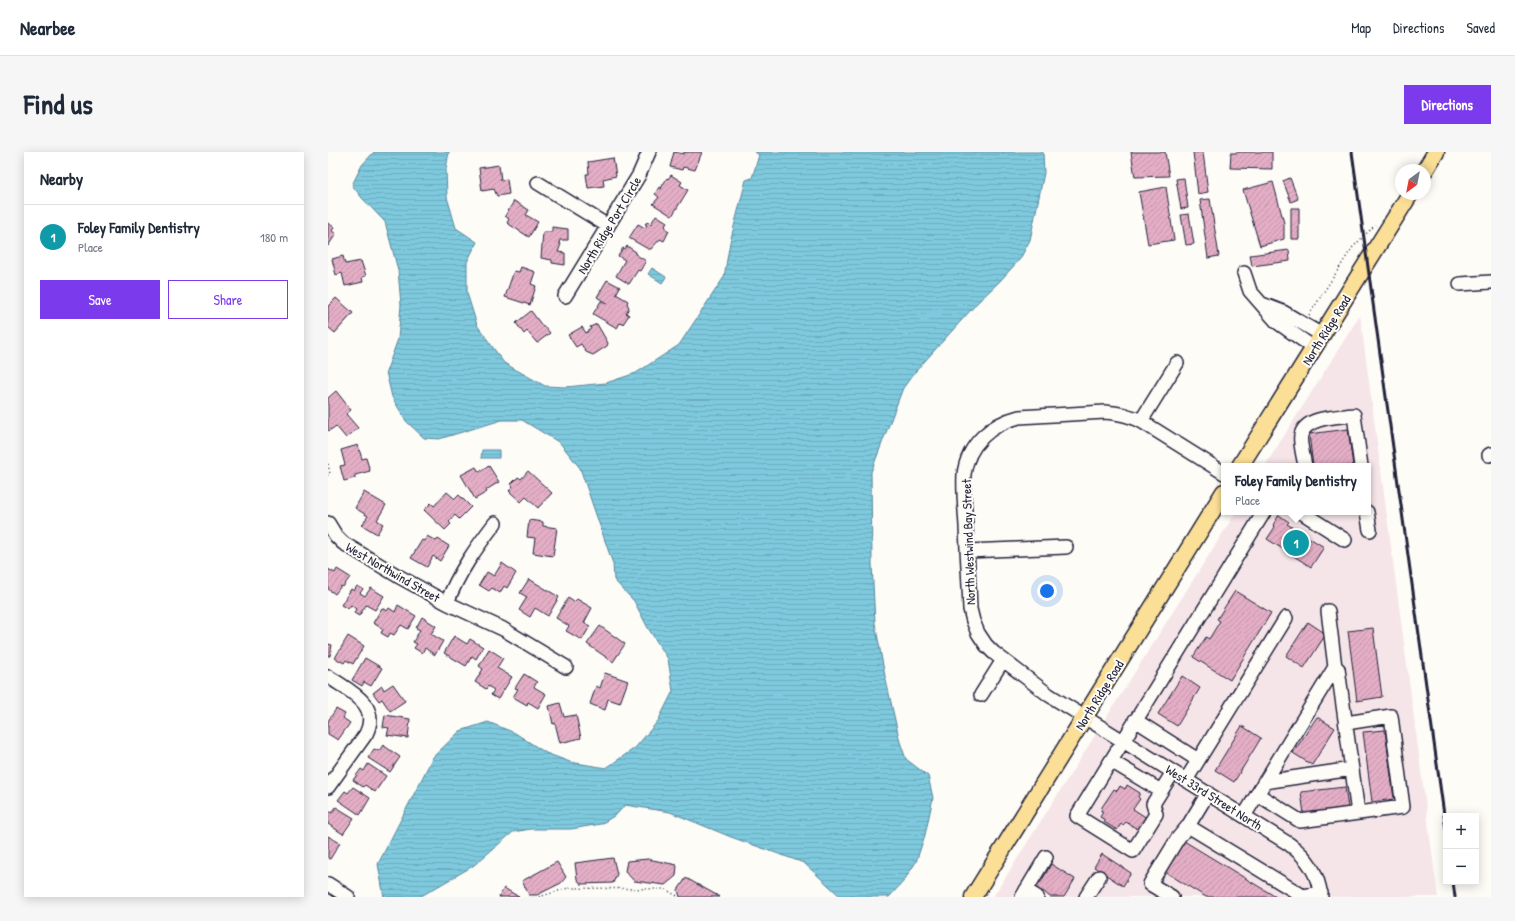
<!DOCTYPE html>
<html lang="en">
<head>
<meta charset="utf-8">
<style>
	:root { --surface:#fff; --page:#f6f6f7; --text:#1f2937; --muted:#747a83; --line:#e0e1e3; --accent:#7c3aed }
	body { margin:0; font-family:"Patrick Hand",sans-serif; background:var(--page); color:var(--text) }
	.controls { position:absolute; right:12px; bottom:12px; display:grid; overflow:hidden; border-radius:0px; box-shadow:0 2px 10px #0003 }
	.controls button { width:36px; height:36px; display:grid; place-items:center; padding:0; border:0; border-bottom:1px solid var(--line); background:var(--surface); color:var(--text); font:20px sans-serif }
	.compass { position:absolute; left:1067px; top:12px; width:36px; height:36px; border-radius:50%; background:var(--surface); box-shadow:0 2px 10px #0003; rotate:212deg }
	.you { position:absolute; left:719px; top:439px; width:14px; height:14px; margin:-10px; border:3px solid #fff; border-radius:50%; background:#1a73e8; box-shadow:0 0 0 6px #1a73e833 }
	.badge { display:grid; place-items:center; width:26px; height:26px; border-radius:50%; background:var(--accent); color:#fff; font-size:13px; font-weight:700 }
	.pin { position:absolute; translate:-50% -50%; border:2px solid #fff; box-shadow:0 1px 4px #0006 }
	.popup { position:absolute; left:893px; top:311px; width:150px; height:52px; box-sizing:border-box; display:grid; place-content:center; border-radius:0px; background:var(--surface); filter:drop-shadow(0 1px 3px #0005); font-size:13px; white-space:nowrap; color:var(--muted) }
	.popup b { font-size:15px; color:var(--text) }
	.popup::after { content:''; position:absolute; left:50%; top:100%; margin-left:-8px; border:8px solid transparent; border-top-color:var(--surface) }
	.list { margin:0; padding:0; list-style:none }
	h2 { display:flex; justify-content:space-between; align-items:center; height:52px; margin:0; padding:0 16px; font-size:17px }
	h2 small { font-size:13px; font-weight:400; color:var(--muted) }
	.list li { display:grid; grid-template-columns:26px 1fr auto; gap:12px; align-items:center; box-sizing:border-box; height:64px; padding:0 16px; border-top:1px solid var(--line) }
	.list b { display:block; font-size:15px; white-space:nowrap }
	.list p { margin:0; font-size:13px; white-space:nowrap; color:var(--muted) }
	.list em { font-size:13px; font-style:normal; color:var(--muted) }
	.actions { display:flex; gap:8px; padding:12px 16px }
	.actions a { flex:1; padding:9px 0; border:1px solid var(--accent); border-radius:0px; text-align:center; font-size:14px; color:var(--accent) }
	.actions .main { background:var(--accent); color:#fff }
	.map { position:relative; flex:none; width:1163px; height:745px; overflow:hidden; border-radius:0px }
	header { display:flex; align-items:center; gap:24px; box-sizing:border-box; height:56px; padding:0 20px; background:var(--surface); border-bottom:1px solid var(--line) }
	header strong { font-size:19px }
	nav { display:flex; gap:22px; margin-inline-start:auto; font-size:14px }
	.intro { display:flex; align-items:center; justify-content:space-between; box-sizing:border-box; height:96px; padding:0 24px }
	h1 { margin:0; font-size:28px }
	.button { padding:10px 18px; border-radius:0px; background:var(--accent); color:#fff; font-size:14px; font-weight:700 }
	main { display:flex; gap:24px; padding:0 24px }
	aside { flex:1; background:var(--surface); border-radius:0px; box-shadow:0 2px 10px #0003 }
	.map>svg:first-child { display:block }
	.built { fill:#f6e5e8 }
	.water { fill:url(#water-rules); stroke:#59869c }
	.building { fill:url(#building-hatch); stroke:#22223b }
	.lines { fill:none; stroke-linecap:round; stroke-linejoin:round }
	.minor-casing { stroke:#22223b; stroke-width:16 }
	.major-casing { stroke:#22223b; stroke-width:19 }
	.path { stroke:#22223b; stroke-width:1.5; stroke-dasharray:1 3; stroke-linecap:butt }
	.minor { stroke:#fdfcf7; stroke-width:13 }
	.major { stroke:#fbdf96; stroke-width:16 }
	.rail { stroke:#22223b; stroke-width:3 }
	.labels { text-anchor:middle; stroke-width:4; stroke-linejoin:round; paint-order:stroke }
	.street-label { font-size:13px; fill:#22223b; stroke:#fdfcf7 }
</style>
</head>
<body>
<header>
<strong>Nearbee</strong>
<nav><a>Map</a><a>Directions</a><a>Saved</a></nav>
</header>
<div class="intro"><h1>Find us</h1><a class="button">Directions</a></div>
<main>
<aside>
<h2>Nearby<small></small></h2>
<ul class="list">
<li><span class="badge" style="background:#0f9aa8">1</span><div><b>Foley Family Dentistry</b><p>Place</p></div><em>180 m</em></li>
</ul>
<div class="actions"><a class="main">Save</a><a>Share</a></div>
</aside>
<div class="map">
<svg width="1163" height="745" viewBox="0 0 1163 745">
	<defs>
		<pattern id="water-rules" width="6" height="5" patternUnits="userSpaceOnUse"><rect width="6" height="5" fill="#7ec9dd"/><path d="M0 2.5h6" fill="none" stroke="#6dacbf"/></pattern>
		<pattern id="building-hatch" width="6" height="6" patternUnits="userSpaceOnUse"><rect width="6" height="6" fill="#e4aec5"/><path d="M-1 1l2-2M0 6l6-6M5 7l2-2" fill="none" stroke="#c395aa"/></pattern>
	</defs>
	<rect width="100%" height="100%" fill="#fdfcf7"/>
	<filter id="ink" filterUnits="userSpaceOnUse"><feTurbulence type="fractalNoise" baseFrequency=".025" numOctaves="2"/><feDisplacementMap in="SourceGraphic" scale="8" xChannelSelector="R" yChannelSelector="G"/><feConvolveMatrix kernelMatrix="1 2 1 2 8 2 1 2 1" color-interpolation-filters="sRGB"/></filter>
	<g filter="url(#ink)">
		<path class="built" d="M1032 163 1110 745H665L908 360H1040V314H937Z"/>
		<path class="water" d="M46 0H121L118 17 119 45 128 76 149 90 139 110V141L149 173 176 211 217 234 238 235 278 231 308 221 351 193 396 125 402 90 418 28 424 26 431 3 427 0H715L716 21 702 88 692 107 671 130 650 150 587 220 575 236 543 320 544 412 547 471 557 524 572 590 578 607 600 624 605 646 597 683 588 710 575 730 561 745H513L476 711 403 685 342 660 297 653 289 662 273 672 243 677H203L185 680 145 714 95 743 91 745H56L50 712 105 605 132 579 160 570 187 581 218 601 242 610 278 616 307 596 330 569 345 539 340 507 320 476 306 449 286 428 285 412 252 316 232 291 194 268H174L111 287 96 286 78 269 64 245 58 220 70 187 73 153 70 118 57 70 34 46 24 33 34 13Z
			M324 116 338 125 334 131 320 122Z
			M154 298H171V306H153Z"/>
		<path class="building" d="M346 0 356 2V0H374L367 18 355 15 354 18 342 15Z
			M803 0H837L841 24 807 25Z
			M865 0H875L880 40 870 42Z
			M908 0H944V17L902 16 903 1H908Z
			M285 6 288 24 275 27 276 34 260 36 258 22H261L260 10Z
			M171 13 173 28 179 27 181 42 169 44 166 37 154 39 151 16Z
			M343 23 354 30 352 33 360 38 344 64 325 52 331 45 327 42 331 35 334 37 333 36 339 26 340 27Z
			M856 26 860 56 853 57 848 27Z
			M962 26 970 47 963 50 955 29Z
			M945 30 956 71V87L932 94 915 38Z
			M838 35 846 88 820 92 811 40Z
			M882 47 891 104 880 106 872 48Z
			M186 49 201 58 198 63 210 70 201 85 179 71 181 67 177 64Z
			M963 56H971V87H963Z
			M861 62 866 92 858 93 853 63Z
			M328 63 339 70 337 74 338 75V77L341 79 336 89 332 87 323 97H320L301 86 310 72 317 76 319 73 317 72 319 70 323 72Z
			M0 71 6 75 4 79 8 82 0 94Z
			M224 75 240 77V88H232L231 91 233 92 230 100 237 101V113L224 111V108L213 106 215 80H224Z
			M299 94 308 100 307 102 318 109 312 119 310 118 301 132 288 124 297 108 290 104 295 96 297 97Z
			M961 98 962 109 924 114 922 103Z
			M15 104 17 112 33 109 38 124 34 125 35 130 17 134 14 121 8 123 4 107Z
			M193 115 207 120 203 132 208 134 202 153 177 145 186 119 191 120Z
			M279 128 292 135 288 142 300 149 299 151 301 156 298 161 301 163 295 172 292 171 289 176 265 162 273 149 278 152V151L269 145Z
			M8 146 25 161 7 181 0 175V154Z
			M203 159 215 175H217L222 181 209 191 199 179 196 182 188 171Z
			M269 172 280 191 279 194 265 203 258 200 253 192 248 195 240 183 254 175 258 181 263 177 262 175Z
			M8 239 23 258 18 262 30 276 18 286 8 274 1 279 0 278V246Z
			M1020 277 1025 314H985L981 282Z
			M30 293 34 307 38 306 42 319 27 323V326L16 329 12 314 17 313 13 298Z
			M161 314 171 330 158 338 159 340 147 347 133 323 148 315 151 320Z
			M200 319 224 341 210 356 198 345 193 350 181 339 185 334 183 332 190 325 193 327Z
			M36 340 58 353 49 368 55 372 49 382 34 373 40 364 27 356Z
			M119 340 127 347 131 343 143 355 131 367 127 363 121 370 123 372 117 378 96 358 103 351 106 354Z
			M951 363 961 370 959 372 996 395 983 415 939 387 947 375 945 373Z
			M201 368 215 370V374L229 376 225 404 205 401 207 386 199 385Z
			M99 384 108 389 110 387 121 394 112 409 105 404 99 415 83 406 94 388 96 389Z
			M174 411 188 421 179 436 176 434 172 441 164 436 161 439 151 433 159 420 166 424Z
			M0 417 7 421 9 417 22 425 15 435 13 434 7 442 0 437Z
			M201 427 231 445 220 464 207 456 202 465 191 458 199 445 192 441Z
			M29 434 35 437 32 441 37 444 43 436 56 444 47 458 38 453 31 464 26 461 28 457 23 453 20 457 13 453 23 437 26 439Z
			M907 439 943 461 902 528 865 505 878 485 881 487 892 469 889 467Z
			M240 446 246 450 249 447 264 456 256 471 262 474 254 488 238 479 241 474 228 466Z
			M70 453 88 464 80 477 73 473 66 483 62 481 60 485 53 481 55 477 45 471 54 456 59 459 61 456 67 460Z
			M94 465 108 474 103 482 115 489 107 503 97 496 94 501 86 496 89 492 85 490 92 478 88 476Z
			M980 470 998 482 976 516 958 504Z
			M272 474 297 492 285 510 259 492Z
			M1045 476 1054 545 1029 549 1020 479Z
			M20 484 36 494 25 512 18 508 16 511 7 506Z
			M126 484 139 492 142 487 155 495 148 507 144 504 138 514 116 501Z
			M0 492 4 493 2 504H0Z
			M161 497 175 506 169 516 184 525 170 547 163 543 166 538 160 534 158 537 147 530 155 517 151 514Z
			M37 506 54 516 43 534 36 530 34 534 24 528Z
			M277 521 300 529 292 551 280 547 277 558 262 552 268 534 272 536Z
			M196 522 209 530 206 535 218 542 210 556 200 550 199 553 185 545 190 537 187 536Z
			M854 524 872 536 849 574 830 562Z
			M65 532 77 549 62 559 54 547 51 549 45 541 54 534 56 538Z
			M232 551 236 565 248 563 253 586 232 591 227 571 225 572 221 554Z
			M8 557 17 562 15 566 22 571 10 588 0 582V569Z
			M57 563 82 567 80 586 59 583 61 576 55 575Z
			M989 565 1007 576 984 613 965 601Z
			M914 574 933 586 906 630 887 618Z
			M1057 578 1066 647 1044 650 1035 580Z
			M55 593 72 605 62 620 40 606 46 597 51 599Z
			M40 612 58 624 47 640 37 633 35 635 25 628 33 617 36 619Z
			M799 633 812 641 810 645 812 647 805 657 819 666 811 678 798 670 795 673 793 672 789 678 776 670 777 668 772 665 775 660 773 659 774 655 786 637 789 639 792 634 797 637Z
			M25 635 42 646 32 663 10 648 17 639 20 641Z
			M1017 635 1020 656 976 662 973 640Z
			M8 655 26 666 15 682 0 672V659L4 661Z
			M0 684 12 691 2 707 0 706Z
			M856 689 948 745H878L837 720Z
			M774 702 803 721 795 734 766 715Z
			M285 706 289 722 285 731 253 732 249 727 247 711Z
			M320 707 349 713 348 724 337 733 306 729 297 719 299 709Z
			M229 710 238 725 233 731 209 743H201L194 729Z
			M723 712 747 727 736 745H722L715 739 710 741 708 732 713 730Z
			M358 726 392 745H352L350 738Z
			M176 736 191 745H171Z"/>
		<g class="lines">
			<g class="minor-casing">
				<path id="minor" d="M210 31 280 74
					M916 121 922 139 949 170 986 196
					M1132 132 1163 130
					M237 144 311 23 321 0
					M934 152 955 160 994 183
					M813 269 849 211
					M1161 303 1163 302
					M977 314C976 307 971 289 973 283 978 264 1011 265 1026 263L1033 314
					M896 321 813 269C801 263 791 261 777 260L691 265C663 272 640 292 636 322 635 339 637 357 638 374 639 402 641 429 642 457L645 469 650 481 658 493 666 501 721 543 961 692C980 706 990 721 993 745
					M973 360 1017 388
					M1039 360 1042 378
					M0 371 8 384 15 391 70 424 119 451C130 421 148 396 167 371
					M639 399 738 395
					M119 451 175 477 238 515
					M1000 459 1007 515 1010 517 1030 661
					M653 543 675 508
					M807 568 870 608
					M783 609 833 639
					M845 620 825 652 828 662 805 699 749 664 936 360
					M858 628 958 466
					M936 630 1024 617
					M0 635 38 582C53 552 21 539 1 525
					M929 642 972 669 1075 655 1063 564 1018 571
					M916 664 1007 515
					M860 674 975 744 993 741
					M0 732 20 745
					M698 738 709 745
					M694 745 718 705
					M758 745 771 725
					M844 745 822 732 850 686 860 674 880 641"/>
			</g>
			<g class="major-casing">
				<path id="major" d="M1097 18 1108 0
					M912 314 1082 42
					M645 745 896 340"/>
			</g>
			<path class="path" d="M1082 18 1085 14
				M981 163 1024 96 1047 73
				M0 312 2 322 0 323
				M211 745 240 736 337 737 351 745"/>
			<use href="#minor" class="minor"/>
			<use href="#major" class="major"/>
			<path class="rail" d="M1024 0 1118 677
				M1125 730 1127 745"/>
		</g>
	</g>
	<g class="labels">
		<g class="street-label">
			<text transform="translate(281 73) rotate(-59)" y="5">North Ridge Port Circle</text>
			<text transform="translate(998 178) rotate(-58)" y="5">North Ridge Road</text>
			<text transform="translate(640 390) rotate(-92)" y="5">North Westwind Bay Street</text>
			<text transform="translate(65 420) rotate(30)" y="5">West Northwind Street</text>
			<text transform="translate(771 543) rotate(-58)" y="5">North Ridge Road</text>
			<text transform="translate(886 645) rotate(32)" y="5">West 33rd Street North</text>
		</g>
	</g>
</svg>
<div class="controls">
<button>+</button>
<button>−</button>
</div>
<svg class="compass" viewBox="-18 -18 36 36"><path d="M0-13l5 13h-10z" fill="#e53935"/><path d="M0 13l5-13h-10z" fill="#747a83"/></svg>
<div class="you"></div>
<div class="pin badge" style="left:968px;top:391px;background:#0f9aa8">1</div>
<div class="popup"><b>Foley Family Dentistry</b>Place</div>
</div>
</main>
</body>
</html>
